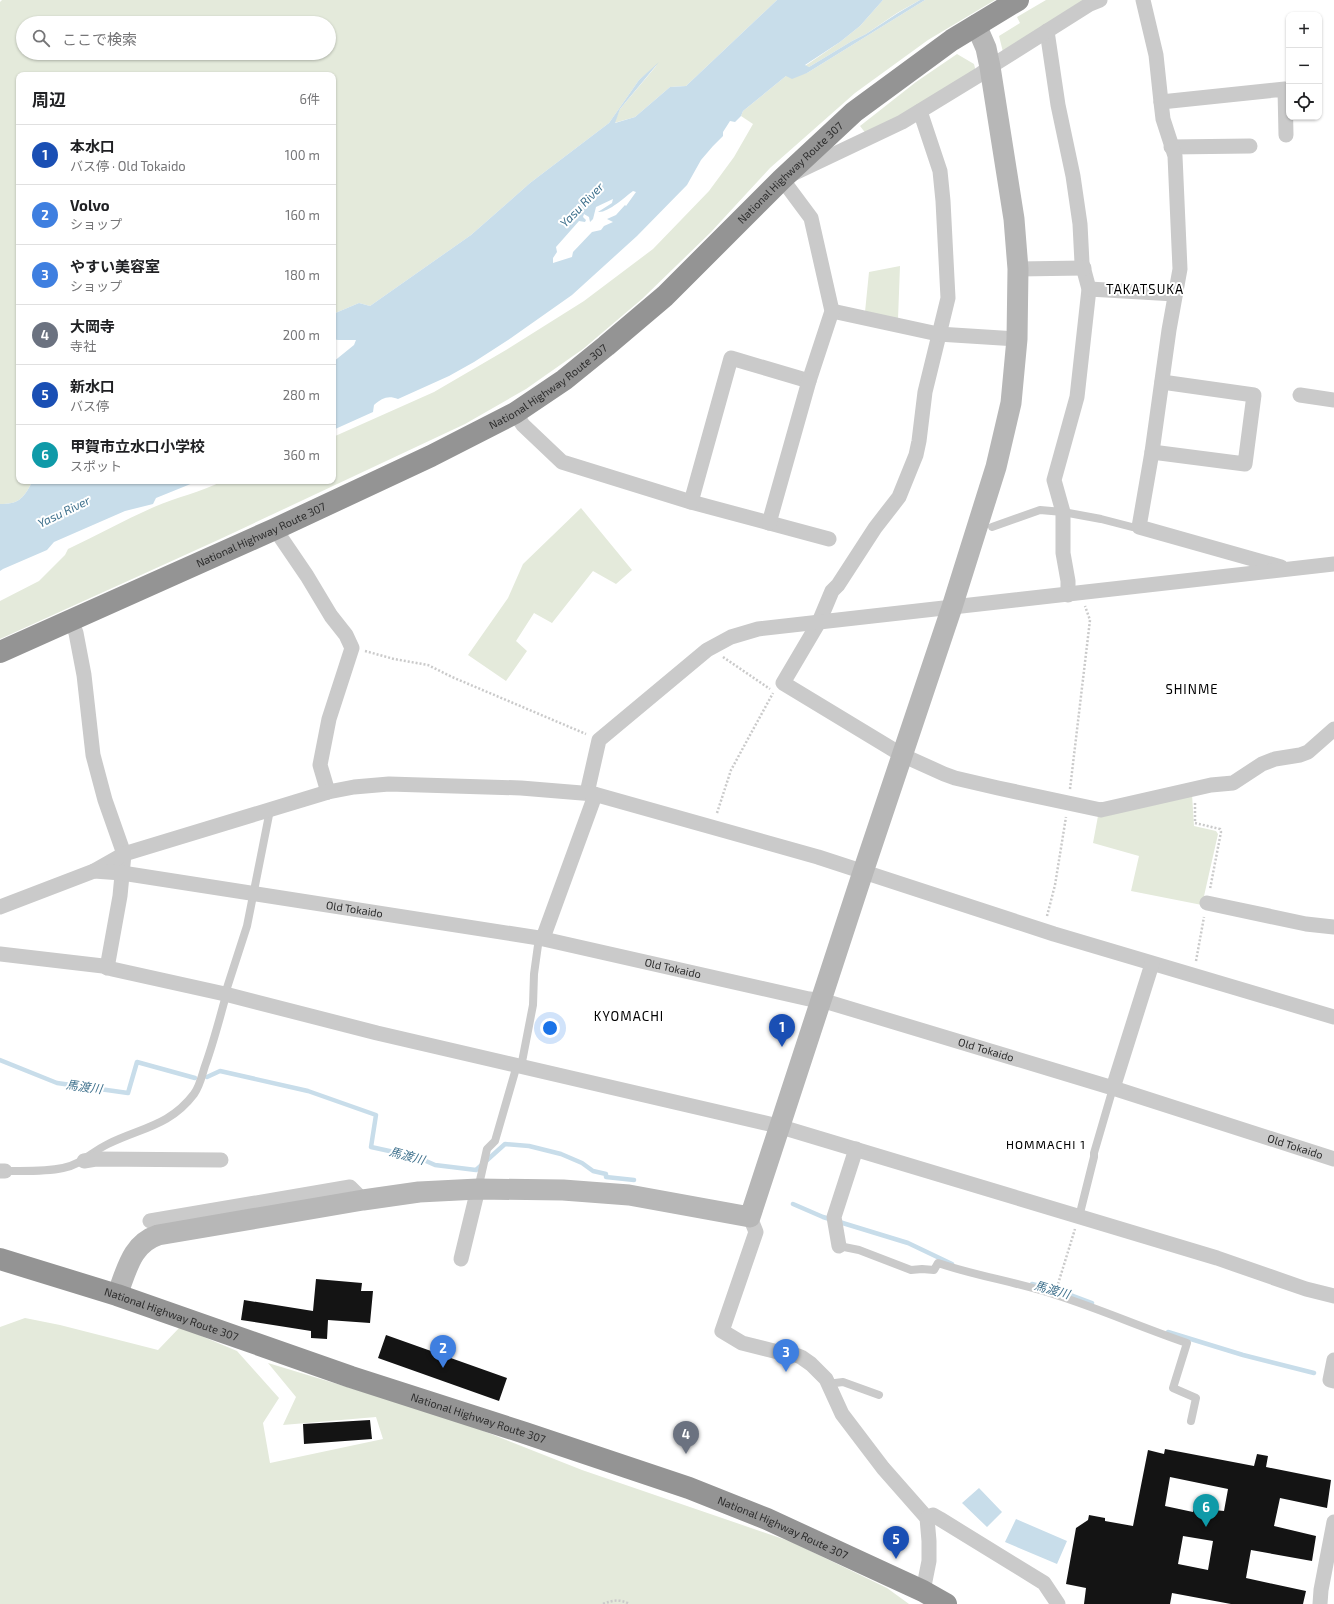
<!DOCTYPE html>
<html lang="ja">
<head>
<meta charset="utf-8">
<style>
	:root { --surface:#fff; --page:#f6f6f6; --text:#202124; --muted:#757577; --line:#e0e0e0; --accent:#df3445 }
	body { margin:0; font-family:"Exo 2","Noto Sans JP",sans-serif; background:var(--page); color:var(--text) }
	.controls { position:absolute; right:12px; top:12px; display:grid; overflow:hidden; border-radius:8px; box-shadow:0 1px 3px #0004 }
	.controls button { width:36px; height:36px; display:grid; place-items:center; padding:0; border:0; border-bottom:1px solid var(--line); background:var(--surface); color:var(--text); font:20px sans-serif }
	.you { position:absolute; left:550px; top:1028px; width:14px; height:14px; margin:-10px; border:3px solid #fff; border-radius:50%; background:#1a73e8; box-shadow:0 0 0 6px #1a73e833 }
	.badge { display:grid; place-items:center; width:26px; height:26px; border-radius:50%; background:var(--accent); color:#fff; font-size:13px; font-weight:700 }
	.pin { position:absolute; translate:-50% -33px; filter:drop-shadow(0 1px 2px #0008) }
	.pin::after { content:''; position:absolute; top:21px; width:14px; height:12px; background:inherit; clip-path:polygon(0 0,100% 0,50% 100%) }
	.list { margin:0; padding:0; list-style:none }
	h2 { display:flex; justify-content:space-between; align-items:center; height:52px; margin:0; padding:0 16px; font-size:17px }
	h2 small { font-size:13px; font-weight:400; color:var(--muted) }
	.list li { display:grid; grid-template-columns:26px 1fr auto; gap:12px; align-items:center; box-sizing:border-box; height:60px; padding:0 16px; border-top:1px solid var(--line) }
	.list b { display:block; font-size:15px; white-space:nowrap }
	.list p { margin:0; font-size:13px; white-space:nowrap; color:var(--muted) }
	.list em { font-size:13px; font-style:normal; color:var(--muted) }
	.icon { flex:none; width:22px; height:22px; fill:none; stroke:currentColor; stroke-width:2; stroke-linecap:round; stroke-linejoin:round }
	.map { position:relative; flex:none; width:1334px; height:1604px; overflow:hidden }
	.search { position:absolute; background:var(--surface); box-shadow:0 1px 3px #0004; left:16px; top:16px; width:320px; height:44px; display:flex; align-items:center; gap:10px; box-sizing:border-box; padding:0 14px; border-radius:22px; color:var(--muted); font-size:15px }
	.panel { position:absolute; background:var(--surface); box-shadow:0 1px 3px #0004; left:16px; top:72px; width:320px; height:412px; border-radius:8px }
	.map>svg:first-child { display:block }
	.green { fill:#e4eadb; fill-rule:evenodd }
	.water { fill:#c8ddea; fill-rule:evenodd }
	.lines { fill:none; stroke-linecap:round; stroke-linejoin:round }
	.stream { stroke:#c8ddea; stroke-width:4.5 }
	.building { fill:#141414; fill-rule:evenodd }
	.path { stroke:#cacaca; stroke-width:2.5; stroke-dasharray:2 2; stroke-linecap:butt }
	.lane { stroke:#cacaca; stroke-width:8 }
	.street { stroke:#cacaca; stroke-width:15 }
	.secondary { stroke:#b7b7b7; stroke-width:21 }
	.highway { stroke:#949494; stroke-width:22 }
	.labels { text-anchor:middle; stroke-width:4; stroke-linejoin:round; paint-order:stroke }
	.street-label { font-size:11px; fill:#2d2d2d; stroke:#fff }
	.water-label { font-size:12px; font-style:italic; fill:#3e708c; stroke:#fff }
	.neighbourhood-label { font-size:12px; letter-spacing:1px; fill:#000; stroke:#fff }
	.quarter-label { font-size:13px; letter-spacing:1px; fill:#000; stroke:#fff }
</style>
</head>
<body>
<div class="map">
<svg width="1334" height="1604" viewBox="0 0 1334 1604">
	<rect width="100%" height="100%" fill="#fff"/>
	<path class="green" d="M2 0H777L686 86 670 87 635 117 614 123 620 109 657 65 639 80 609 123 530 183 471 235 370 306 359 303 333 314V75H19V481H42L31 484C23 499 18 504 0 504V2ZM23 23H329V53H23Z
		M883 0H920L897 13 866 34 852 41 809 67 805 66 840 42 860 26Z
		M925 0H995L928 40 855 93 770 168 711 232 642 299 583 349 526 389 465 424 218 540 0 639V601L39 581 65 555 68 549C97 535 125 520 154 507 177 497 201 492 223 481H333V437L434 392 506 350 584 301 653 249 709 191 734 157 753 124 741 116 743 111 786 76 807 73Z
		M1046 0H1085L1003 52 999 36 1020 23 1017 17Z
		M957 54 974 64 976 72 867 135 860 126 916 82Z
		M900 266 898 319 865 312 869 272Z
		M581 508 632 570 616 584 593 571 552 623 534 613 516 641 527 651 506 681 468 655 508 598 523 564Z
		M1192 794 1194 826 1216 831 1218 834 1202 905 1131 891 1139 856 1093 843 1098 816Z
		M25 1318 60 1325 158 1350 180 1327 237 1351 279 1398 263 1423 270 1463 383 1439 376 1417 283 1425 296 1397 268 1363 456 1420 582 1470 792 1542 887 1588 909 1604H0V1327Z"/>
	<path class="water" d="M777 0H883L860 26 840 42 805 65 809 67 852 41 866 34 898 13 920 0H925L807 73 792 79 786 76 743 111 741 116 735 122 730 121 723 132V136L713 146 701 160 687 185 637 236 572 295 511 338 474 362 449 376 398 399C388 395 382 398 374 405L373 412 333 430V362L354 345 356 340H338L333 339V314L359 303 370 306 471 235 530 183 609 123 639 80 659 62 620 109 615 123 635 117 670 87 686 86ZM633 191 636 192 626 206 625 205 616 215 607 219 613 222 604 226 601 230 592 232 573 252 572 257 553 263V258L557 252 556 247 579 221 585 222 586 220 583 217 584 214 589 217 590 222 593 219 596 207 613 199 612 203 598 212C608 213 625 197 633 191Z
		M42 481H198L156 498 153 504 125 511 54 542 47 550 3 569 0 571V504C18 504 23 499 31 484Z
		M979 1488 1002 1512 987 1527 962 1503Z
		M1016 1519 1067 1541 1057 1564 1005 1542Z"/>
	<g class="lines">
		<path class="stream" d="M0 1060 57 1083 128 1093 137 1062 195 1078
			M207 1077 220 1071 308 1091 376 1115 371 1147 417 1157 435 1165 476 1170 505 1144 529 1146 561 1154 582 1163 593 1171 606 1174V1177L634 1180
			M793 1204 823 1217 908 1243 952 1264
			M1032 1284 1060 1291 1092 1303
			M1168 1332 1243 1355 1314 1373"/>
	</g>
	<path class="building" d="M316 1279 362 1283 361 1291H373L370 1323 328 1320 327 1339 311 1338V1331L241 1320 244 1300 313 1311Z
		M386 1335 507 1378 499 1401 378 1358Z
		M370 1420 372 1439 304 1444 303 1424Z
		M1165 1449 1254 1466 1257 1454 1268 1456 1266 1467 1331 1480 1327 1508 1280 1498 1274 1526 1316 1536 1312 1561 1251 1550 1246 1578 1306 1591 1303 1604H1231L1172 1593 1170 1604H1084L1086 1588 1066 1584 1076 1528 1088 1520 1089 1515 1105 1518V1521L1133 1526 1148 1450 1164 1454ZM1170 1477 1228 1489 1224 1511 1194 1508 1193 1512 1165 1506ZM1183 1536 1213 1541 1208 1570 1178 1564Z"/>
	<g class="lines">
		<path class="path" d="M365 651 394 659 428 665 452 677 586 734
			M723 657 770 689
			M1070 789 1090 620 1085 606
			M1195 803V823L1220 829 1221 832 1210 889
			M717 813 731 770 773 693
			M1047 916 1055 885 1066 817
			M1196 961 1204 917
			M1058 1284 1075 1229
			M603 1604C613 1600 620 1599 630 1604"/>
		<path class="lane" d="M992 527 1040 510 1063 512 1101 519 1132 527H1139
			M521 1067 533 1005 534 974 539 938
			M5 1171C24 1171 44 1172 63 1168 83 1164 91 1152 108 1144 140 1128 170 1126 194 1094 200 1086 202 1075 205 1066 213 1044 219 1021 225 999V994L247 926 270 810
			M478 1189 487 1149 495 1141 517 1065
			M1079 1217 1094 1157V1153L1113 1088
			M839 1246 859 1250 911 1270 922 1269 934 1270 938 1263C976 1276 1017 1282 1056 1295 1100 1309 1143 1328 1187 1343L1173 1388 1196 1398 1191 1421
			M829 1389 835 1383 843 1382 879 1395"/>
		<g class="street">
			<path d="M1143 0 1156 55 1161 102"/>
			<path d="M1047 31 1058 105 1073 176 1080 224 1082 263 1089 289 1077 397 1054 480 1063 512V553L1068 581V595"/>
			<path d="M920 111 940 171 943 201 948 298 925 392 919 441 916 455 899 497 875 528 838 585 832 591 819 622 783 683 902 755 944 774 955 778 998 788 1101 810 1211 785 1233 783 1262 764 1275 759 1300 755 1308 752 1334 729"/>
			<path d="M1171 147 1250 146"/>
			<path d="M1018 269 1084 268"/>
			<path d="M1089 289 1175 294"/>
			<path d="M832 311 938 334 1017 339"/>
			<path d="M1300 395 1334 400"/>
			<path d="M515 413 523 425 562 462 691 502 829 539"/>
			<path d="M1152 452 1245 464 1254 395 1162 382"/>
			<path d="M691 502 731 358 809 381"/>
			<path d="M769 523 809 381 832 311 811 218 782 179 902 122 979 75 990 67 1090 4 1100 0"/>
			<path d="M275 529 307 576 331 616 346 635 352 648 329 719 320 765 328 792"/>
			<path d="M1281 567 1139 527 1152 452 1169 330 1180 269 1175 156 1163 119 1161 102 1285 89 1286 135"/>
			<path d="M71 620 76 633 84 675 93 755 105 800 124 854 120 896 107 968"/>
			<path d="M587 793 599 740 707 650 731 637 758 629 1334 564"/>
			<path d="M94 871 124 854 328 792 354 787 389 784 521 788 594 794 818 857 1054 934 1334 1017"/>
			<path d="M1207 903 1306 924 1334 927"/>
			<path id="s1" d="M0 907 94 871 122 873 539 938 809 999 821 1000 1113 1088 1334 1159"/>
			<path d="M543 938 593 801 594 794"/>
			<path d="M0 954 103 966 112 969 225 994 377 1033 778 1126 1217 1258 1306 1289 1334 1296"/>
			<path d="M1113 1088 1152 964"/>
			<path d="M84 1161 96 1159 221 1160"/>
			<path d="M0 1171H5"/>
			<path d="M750 1217 756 1232 722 1331 742 1343 782 1353H790L801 1357 811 1364 826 1379 842 1414 883 1468 927 1518 929 1541V1561L923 1591"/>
			<path d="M150 1221 350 1187 363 1200"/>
			<path d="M839 1246 834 1217 856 1149"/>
			<path d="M461 1259 478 1189"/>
			<path d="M1334 1360 1330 1380 1334 1381"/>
			<path d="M927 1518 933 1515 940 1519 1044 1583 1058 1604"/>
			<path d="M1320 1604 1321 1590 1334 1522"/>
		</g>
		<path class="secondary" d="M117 1295C127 1270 131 1244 158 1235L363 1200 419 1192 478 1189 563 1190 629 1195 750 1217 863 872 952 607 996 467 1011 403 1017 339 1018 269 1014 219 990 67 986 48 976 25"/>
		<g class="highway">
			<path id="s2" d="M0 652 275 529 431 456 515 413 564 380 606 346 665 296 782 179 854 112 952 40 1018 0"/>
			<path id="s3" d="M0 1259 117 1295 351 1377 525 1433 689 1488 767 1519 923 1591 946 1604"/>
		</g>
	</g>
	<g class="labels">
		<g class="street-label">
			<text dy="4" stroke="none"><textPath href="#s2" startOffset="934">National Highway Route 307</textPath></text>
			<text dy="4" stroke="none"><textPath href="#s2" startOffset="610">National Highway Route 307</textPath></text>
			<text dy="4" stroke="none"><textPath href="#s2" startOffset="286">National Highway Route 307</textPath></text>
			<text dy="4" stroke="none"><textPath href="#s1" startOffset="364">Old Tokaido</textPath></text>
			<text dy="4" stroke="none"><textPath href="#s1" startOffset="688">Old Tokaido</textPath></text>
			<text dy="4" stroke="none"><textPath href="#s1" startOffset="1012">Old Tokaido</textPath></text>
			<text dy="4" stroke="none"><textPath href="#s1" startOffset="1336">Old Tokaido</textPath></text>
			<text dy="4" stroke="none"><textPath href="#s3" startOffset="180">National Highway Route 307</textPath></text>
			<text dy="4" stroke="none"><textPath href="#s3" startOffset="504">National Highway Route 307</textPath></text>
			<text dy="4" stroke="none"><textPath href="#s3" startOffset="828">National Highway Route 307</textPath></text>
		</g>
		<g class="water-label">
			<text transform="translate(582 205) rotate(-46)" y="4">Yasu River</text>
			<text transform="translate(64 512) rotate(-26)" y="4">Yasu River</text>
			<text transform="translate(84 1087) rotate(8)" y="4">馬渡川</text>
			<text transform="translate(407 1156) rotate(15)" y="4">馬渡川</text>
			<text transform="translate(1052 1290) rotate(16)" y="4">馬渡川</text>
		</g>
		<g class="neighbourhood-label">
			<text x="1046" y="1149">HOMMACHI 1</text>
		</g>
		<g class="quarter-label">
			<text x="1145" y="294">TAKATSUKA</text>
			<text x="1192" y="694">SHINME</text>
			<text x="629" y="1021">KYOMACHI</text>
		</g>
	</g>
</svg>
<div class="controls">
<button>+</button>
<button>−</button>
<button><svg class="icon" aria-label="locate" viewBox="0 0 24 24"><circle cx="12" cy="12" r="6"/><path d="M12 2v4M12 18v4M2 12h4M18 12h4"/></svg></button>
</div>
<div class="you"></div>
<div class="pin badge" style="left:782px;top:1047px;background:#1a4fb4">1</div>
<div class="pin badge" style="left:443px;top:1368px;background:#3f7fe0">2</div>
<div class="pin badge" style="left:786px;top:1372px;background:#3f7fe0">3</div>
<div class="pin badge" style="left:686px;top:1454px;background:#6b7280">4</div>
<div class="pin badge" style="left:896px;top:1559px;background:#1a4fb4">5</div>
<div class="pin badge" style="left:1206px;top:1527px;background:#0f9aa8">6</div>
<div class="search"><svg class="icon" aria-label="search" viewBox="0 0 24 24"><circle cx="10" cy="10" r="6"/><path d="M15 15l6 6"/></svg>ここで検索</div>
<section class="panel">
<h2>周辺<small>6件</small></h2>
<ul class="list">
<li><span class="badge" style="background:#1a4fb4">1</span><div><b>本水口</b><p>バス停 · Old Tokaido</p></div><em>100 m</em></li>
<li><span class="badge" style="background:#3f7fe0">2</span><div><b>Volvo</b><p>ショップ</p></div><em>160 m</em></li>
<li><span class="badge" style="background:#3f7fe0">3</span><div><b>やすい美容室</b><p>ショップ</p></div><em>180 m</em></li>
<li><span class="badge" style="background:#6b7280">4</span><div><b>大岡寺</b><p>寺社</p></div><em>200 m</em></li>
<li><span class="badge" style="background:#1a4fb4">5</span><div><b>新水口</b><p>バス停</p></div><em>280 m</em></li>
<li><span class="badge" style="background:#0f9aa8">6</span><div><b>甲賀市立水口小学校</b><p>スポット</p></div><em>360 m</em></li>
</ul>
</section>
</div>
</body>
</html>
